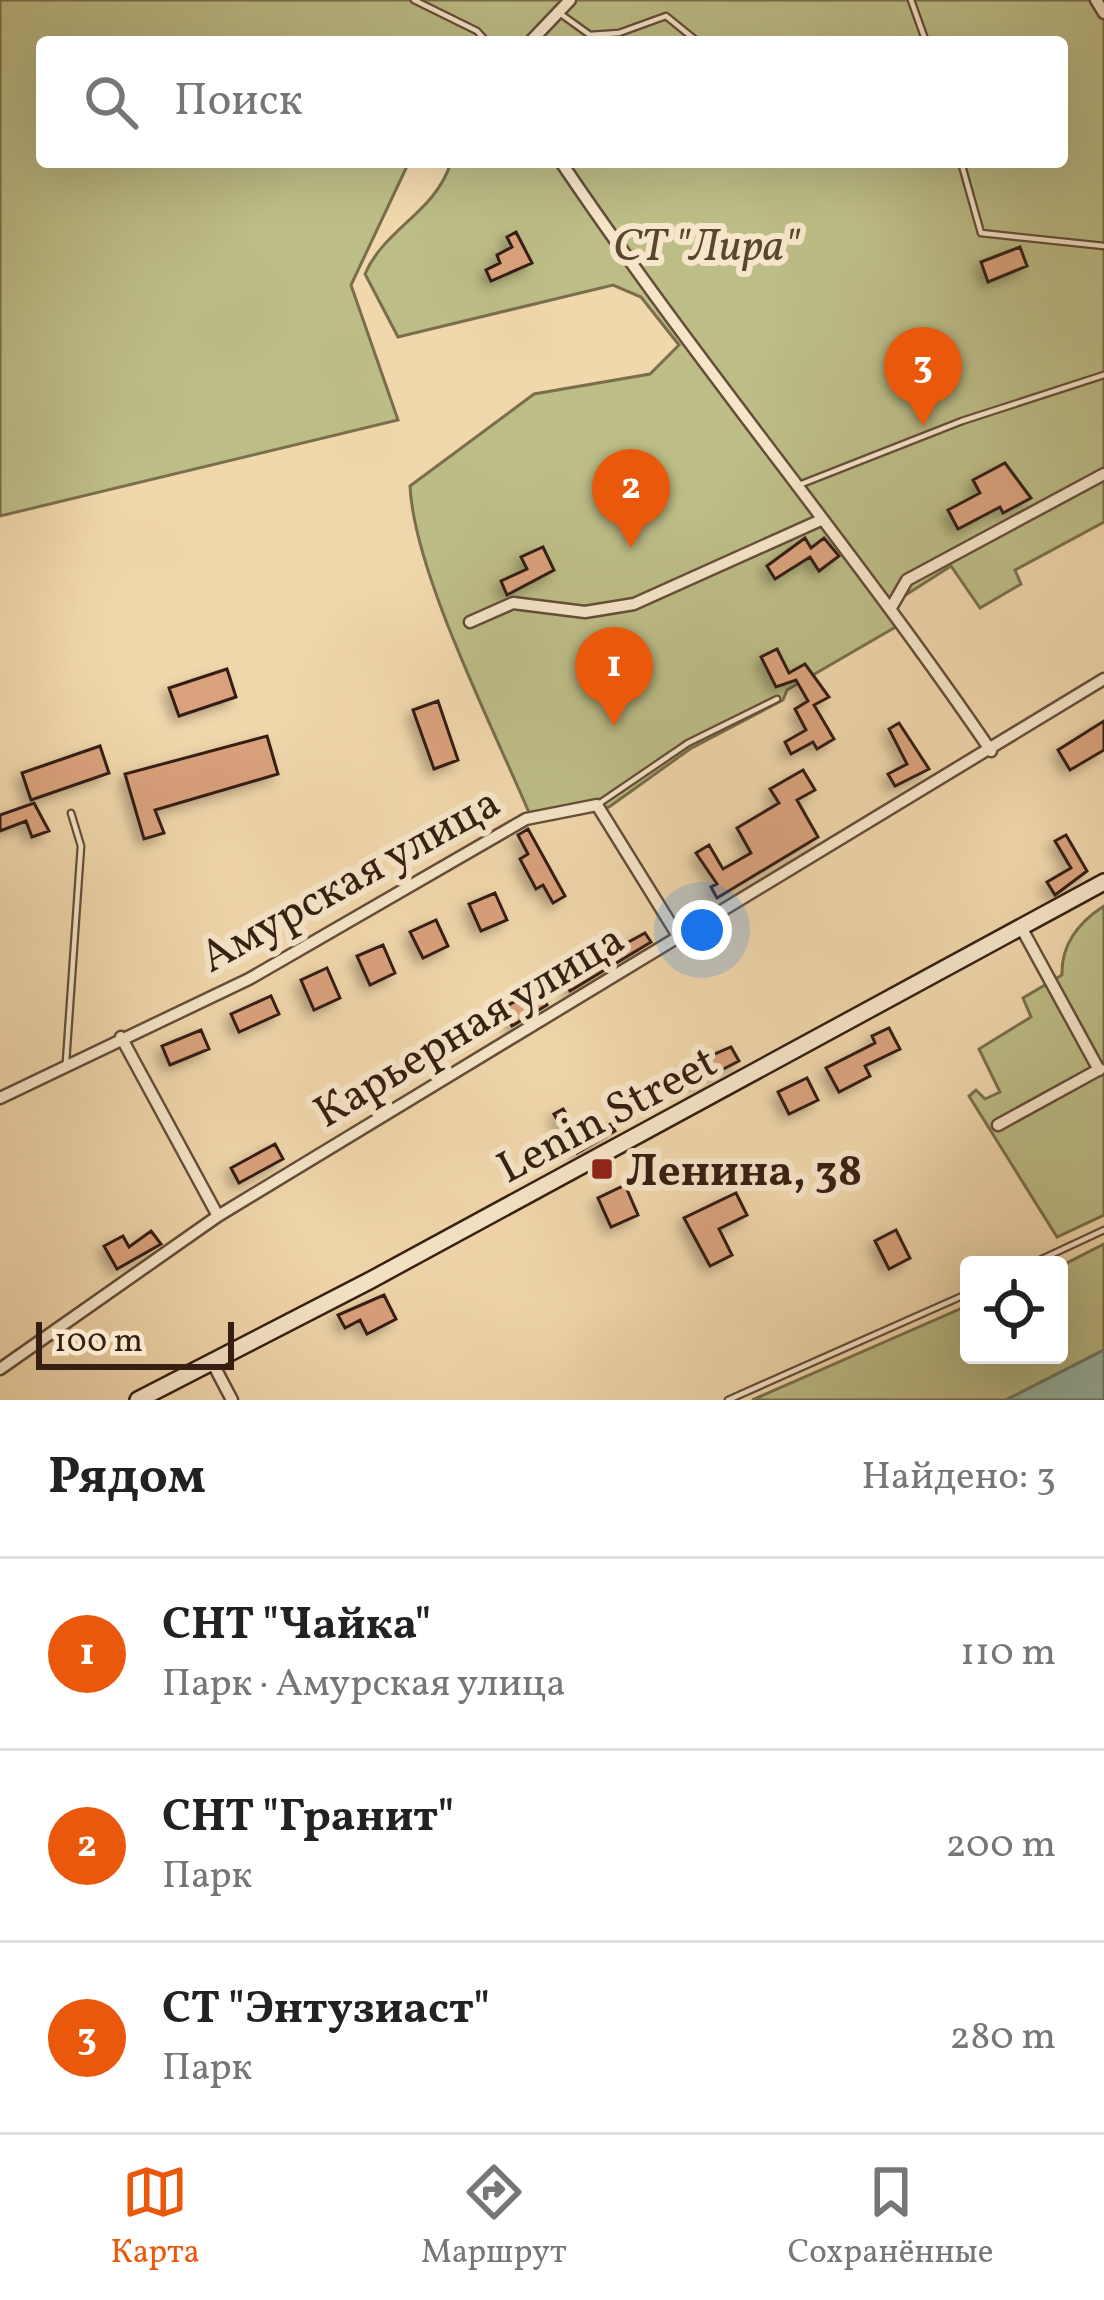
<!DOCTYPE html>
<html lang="ru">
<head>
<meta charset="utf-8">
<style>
	:root { --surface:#fff; --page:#f2f2f2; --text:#222; --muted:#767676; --line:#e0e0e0; --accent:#ea580c }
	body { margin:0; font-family:Vollkorn,serif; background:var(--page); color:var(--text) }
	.controls { position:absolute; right:36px; bottom:36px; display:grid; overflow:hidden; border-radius:12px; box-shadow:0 12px 48px #0002 }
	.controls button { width:108px; height:108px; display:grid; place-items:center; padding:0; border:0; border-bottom:3px solid var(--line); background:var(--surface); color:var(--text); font:60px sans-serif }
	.scale { position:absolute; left:36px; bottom:30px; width:198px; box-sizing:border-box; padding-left:12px; border:6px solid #361f12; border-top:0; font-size:33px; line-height:42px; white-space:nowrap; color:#361f12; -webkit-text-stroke:9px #f6e5c9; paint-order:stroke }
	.you { position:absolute; left:702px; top:930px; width:42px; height:42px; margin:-30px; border:9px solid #fff; border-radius:50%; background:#1a73e8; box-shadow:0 0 0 18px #1a73e833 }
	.badge { display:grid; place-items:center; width:78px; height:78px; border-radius:50%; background:var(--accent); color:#fff; font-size:39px; font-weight:700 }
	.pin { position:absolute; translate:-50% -99px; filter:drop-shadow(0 3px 6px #0008) }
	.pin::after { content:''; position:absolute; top:63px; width:42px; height:36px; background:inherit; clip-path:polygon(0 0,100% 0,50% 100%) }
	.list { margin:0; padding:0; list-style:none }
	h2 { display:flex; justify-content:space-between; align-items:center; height:156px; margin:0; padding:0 48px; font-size:51px }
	h2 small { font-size:39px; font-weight:400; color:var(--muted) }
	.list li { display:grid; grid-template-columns:78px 1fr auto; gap:36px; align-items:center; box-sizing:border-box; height:192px; padding:0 48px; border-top:3px solid var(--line) }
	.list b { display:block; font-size:45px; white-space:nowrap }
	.list p { margin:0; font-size:39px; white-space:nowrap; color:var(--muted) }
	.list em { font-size:39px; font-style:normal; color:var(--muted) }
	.icon { flex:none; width:66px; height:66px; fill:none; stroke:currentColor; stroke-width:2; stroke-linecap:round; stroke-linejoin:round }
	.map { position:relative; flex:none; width:1104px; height:1400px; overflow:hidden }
	.search { position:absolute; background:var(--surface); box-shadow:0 12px 48px #0002; left:36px; right:36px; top:36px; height:132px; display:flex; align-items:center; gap:30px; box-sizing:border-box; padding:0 42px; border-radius:12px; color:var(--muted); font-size:45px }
	.sheet { height:732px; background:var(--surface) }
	nav { display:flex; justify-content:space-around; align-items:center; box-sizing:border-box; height:168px; border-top:3px solid var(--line); background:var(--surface); font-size:33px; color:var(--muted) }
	nav a { display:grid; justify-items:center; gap:6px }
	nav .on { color:var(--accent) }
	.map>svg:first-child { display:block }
	.green { fill:#bdbd87; stroke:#7a6e4c; stroke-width:3 }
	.water { fill:#9bbaa8; stroke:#737c6c; stroke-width:3 }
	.building { fill:#d9a17c; stroke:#361f12; stroke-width:3; filter:url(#shadow) }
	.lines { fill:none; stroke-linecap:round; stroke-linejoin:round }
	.lane-casing { stroke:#654d38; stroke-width:9 }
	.street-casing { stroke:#654d38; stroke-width:15 }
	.secondary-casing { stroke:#361f12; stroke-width:20 }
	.lane { stroke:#f6e5c9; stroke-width:4.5 }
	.street { stroke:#f6e5c9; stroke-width:10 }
	.secondary { stroke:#f6e5c9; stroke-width:15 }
	.poi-dot { fill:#8f2418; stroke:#f6e5c9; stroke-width:4.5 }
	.labels { text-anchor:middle; stroke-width:12; stroke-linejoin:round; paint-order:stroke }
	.park-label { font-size:45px; font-style:italic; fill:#58462f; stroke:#f6e5c9 }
	.street-label { font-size:45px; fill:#361f12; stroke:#f6e5c9 }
	.poi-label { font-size:45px; font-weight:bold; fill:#361f12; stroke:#f6e5c9; text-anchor:start }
</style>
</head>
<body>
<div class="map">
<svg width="1104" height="1400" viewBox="0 0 1104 1400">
	<defs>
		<filter id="shadow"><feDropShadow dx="-6" dy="6" stdDeviation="6" flood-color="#0004"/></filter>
	</defs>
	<rect width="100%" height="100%" fill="#f1d7ac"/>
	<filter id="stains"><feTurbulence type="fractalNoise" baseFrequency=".00167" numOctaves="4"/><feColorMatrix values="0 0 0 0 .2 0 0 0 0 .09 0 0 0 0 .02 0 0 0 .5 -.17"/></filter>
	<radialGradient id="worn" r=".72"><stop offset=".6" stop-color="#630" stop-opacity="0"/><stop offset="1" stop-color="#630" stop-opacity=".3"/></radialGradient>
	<path class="green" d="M0 0H1104V522L1015 570 1021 584 980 608 951 566 887 607 899 625 787 690 783 700 690 749 609 807 533 822C497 735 414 574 410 486L534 394 650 374 679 345 641 297 613 285 398 337 365 274C384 229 436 212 451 162H1062V42H42V162H409L351 285 398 420 0 516Z
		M1104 906V1215L1057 1237 969 1096 976 1090 985 1099 1000 1092 979 1049 1031 1017 1023 998 1062 975C1061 943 1079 922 1104 906Z
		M1104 1244V1350L1006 1400H752L969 1305V1355H1059V1267Z"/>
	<path class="water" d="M1104 1350V1400H1006Z"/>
	<path class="building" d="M516 232 532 263 491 281 486 270 500 263 497 255 512 247 507 237Z
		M1020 247 1027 266 988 282 981 262Z
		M1005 463 1031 498 1003 513 1000 507 958 529 948 510 980 493 973 480Z
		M805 538 811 548 824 538 839 556 819 571 810 557 775 579 767 566Z
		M543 547 554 570 507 595 501 581 527 569 521 557Z
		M777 649 789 673 805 664 829 697 814 705 834 739 817 749 813 742 791 754 785 742 806 730 795 709 808 701 796 680 776 687 761 657Z
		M227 669 236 697 179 716 169 688Z
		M438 701 458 760 434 769 413 710Z
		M1104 721V750L1070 770 1058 750Z
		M899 723 929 769 895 786 888 774 907 764 889 729Z
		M267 736 278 774 155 810 164 833 144 839 125 774Z
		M100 746 109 773 31 800 22 773Z
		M803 770 815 790 797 800 818 837 717 898 711 887 717 884 696 853 709 845 723 869 751 853 737 828 779 803 770 789Z
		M34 803 49 831 32 837 26 821 0 831V815Z
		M528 829 565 896 553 903 543 885 536 889 520 859 528 854 518 835Z
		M1066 835 1087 871 1055 895 1047 882 1071 868 1055 841Z
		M495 893 507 920 481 931 469 904Z
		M436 920 448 946 423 958 410 932Z
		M645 933 651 942 570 991 563 978Z
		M383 945 395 973 370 985 357 956Z
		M327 968 340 998 314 1010 301 980Z
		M538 989 547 1005 512 1026 503 1008Z
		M271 996 279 1014 239 1032 231 1014Z
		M889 1028 900 1049 865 1066 870 1076 839 1092 826 1068 875 1043 872 1036Z
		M201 1030 209 1049 170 1065 162 1046Z
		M731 1047 739 1061 692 1085 683 1068Z
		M807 1078 818 1100 789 1114 778 1092Z
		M563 1109 582 1138 611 1124 615 1131 577 1153 554 1114Z
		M275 1144 283 1159 239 1183 231 1168Z
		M625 1185 638 1215 611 1227 598 1198Z
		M736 1193 747 1215 719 1229 732 1255 710 1266 684 1218Z
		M896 1230 910 1258 889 1269 875 1241Z
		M151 1231 161 1244 117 1269 104 1246 123 1236 129 1247Z
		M384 1295 396 1319 367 1334 360 1320 345 1328 338 1315Z"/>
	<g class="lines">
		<g class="lane-casing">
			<path id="lane" d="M414 0 477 31 487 42
				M911 0 926 42
				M558 12 590 35 619 33 666 16 698 42
				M961 162 981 233 1104 246
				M799 485 962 421 1104 375
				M597 805 688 743 777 699
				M66 1062 81 846 71 813
				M1029 1265 1104 1230
				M728 1400 969 1293"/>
		</g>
		<g class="street-casing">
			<path id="street" d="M1096 0 1104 13
				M530 42 570 0
				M561 162C697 364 854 550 991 751
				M892 606 907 580 1104 474
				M470 622 513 603 585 612 634 604 821 520
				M1022 929 1099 1070
				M121 1037 218 1216
				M0 1098 249 979 526 819 597 805 680 939
				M998 1125 1100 1069
				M212 1362 232 1400
				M0 1369 218 1216 1104 679"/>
		</g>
		<g class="secondary-casing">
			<path id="secondary" d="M138 1400 369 1281 1104 882"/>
		</g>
		<use href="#lane" class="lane"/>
		<use href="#street" class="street"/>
		<use href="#secondary" class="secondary"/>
	</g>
	<rect class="poi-dot" x="590" y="1157" width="24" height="24" rx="6"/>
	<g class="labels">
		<g class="park-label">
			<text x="706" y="260">СТ "Лира"</text>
		</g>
		<g class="street-label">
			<text transform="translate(349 878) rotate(-29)" y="16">Амурская улица</text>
			<text transform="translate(468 1024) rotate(-31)" y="16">Карьерная улица</text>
			<text transform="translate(606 1113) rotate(-28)" y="16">Lenin Street</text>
		</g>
		<g class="poi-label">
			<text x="626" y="1185">Ленина, 38</text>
		</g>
	</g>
	<rect width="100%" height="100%" filter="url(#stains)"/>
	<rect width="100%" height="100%" fill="url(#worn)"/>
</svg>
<div class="controls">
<button><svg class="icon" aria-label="locate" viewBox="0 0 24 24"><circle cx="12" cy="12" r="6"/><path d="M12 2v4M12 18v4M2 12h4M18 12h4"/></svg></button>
</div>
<div class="scale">100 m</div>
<div class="you"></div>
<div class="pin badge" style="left:614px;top:726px">1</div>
<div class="pin badge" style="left:631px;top:548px">2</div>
<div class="pin badge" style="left:923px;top:426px">3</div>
<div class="search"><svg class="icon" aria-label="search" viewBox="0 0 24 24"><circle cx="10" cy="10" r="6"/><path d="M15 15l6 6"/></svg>Поиск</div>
</div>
<section class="sheet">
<h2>Рядом<small>Найдено: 3</small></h2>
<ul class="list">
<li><span class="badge">1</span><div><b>СНТ &quot;Чайка&quot;</b><p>Парк · Амурская улица</p></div><em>110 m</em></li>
<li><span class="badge">2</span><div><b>СНТ &quot;Гранит&quot;</b><p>Парк</p></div><em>200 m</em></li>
<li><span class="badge">3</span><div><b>СТ &quot;Энтузиаст&quot;</b><p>Парк</p></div><em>280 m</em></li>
</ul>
</section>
<nav>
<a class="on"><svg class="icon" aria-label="map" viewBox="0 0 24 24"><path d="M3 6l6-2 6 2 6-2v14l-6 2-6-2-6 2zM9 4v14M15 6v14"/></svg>Карта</a>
<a><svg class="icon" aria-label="directions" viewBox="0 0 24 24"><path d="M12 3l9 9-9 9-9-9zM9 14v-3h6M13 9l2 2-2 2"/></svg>Маршрут</a>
<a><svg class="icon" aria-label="saved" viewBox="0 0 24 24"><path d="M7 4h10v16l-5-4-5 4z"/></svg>Сохранённые</a>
</nav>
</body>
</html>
